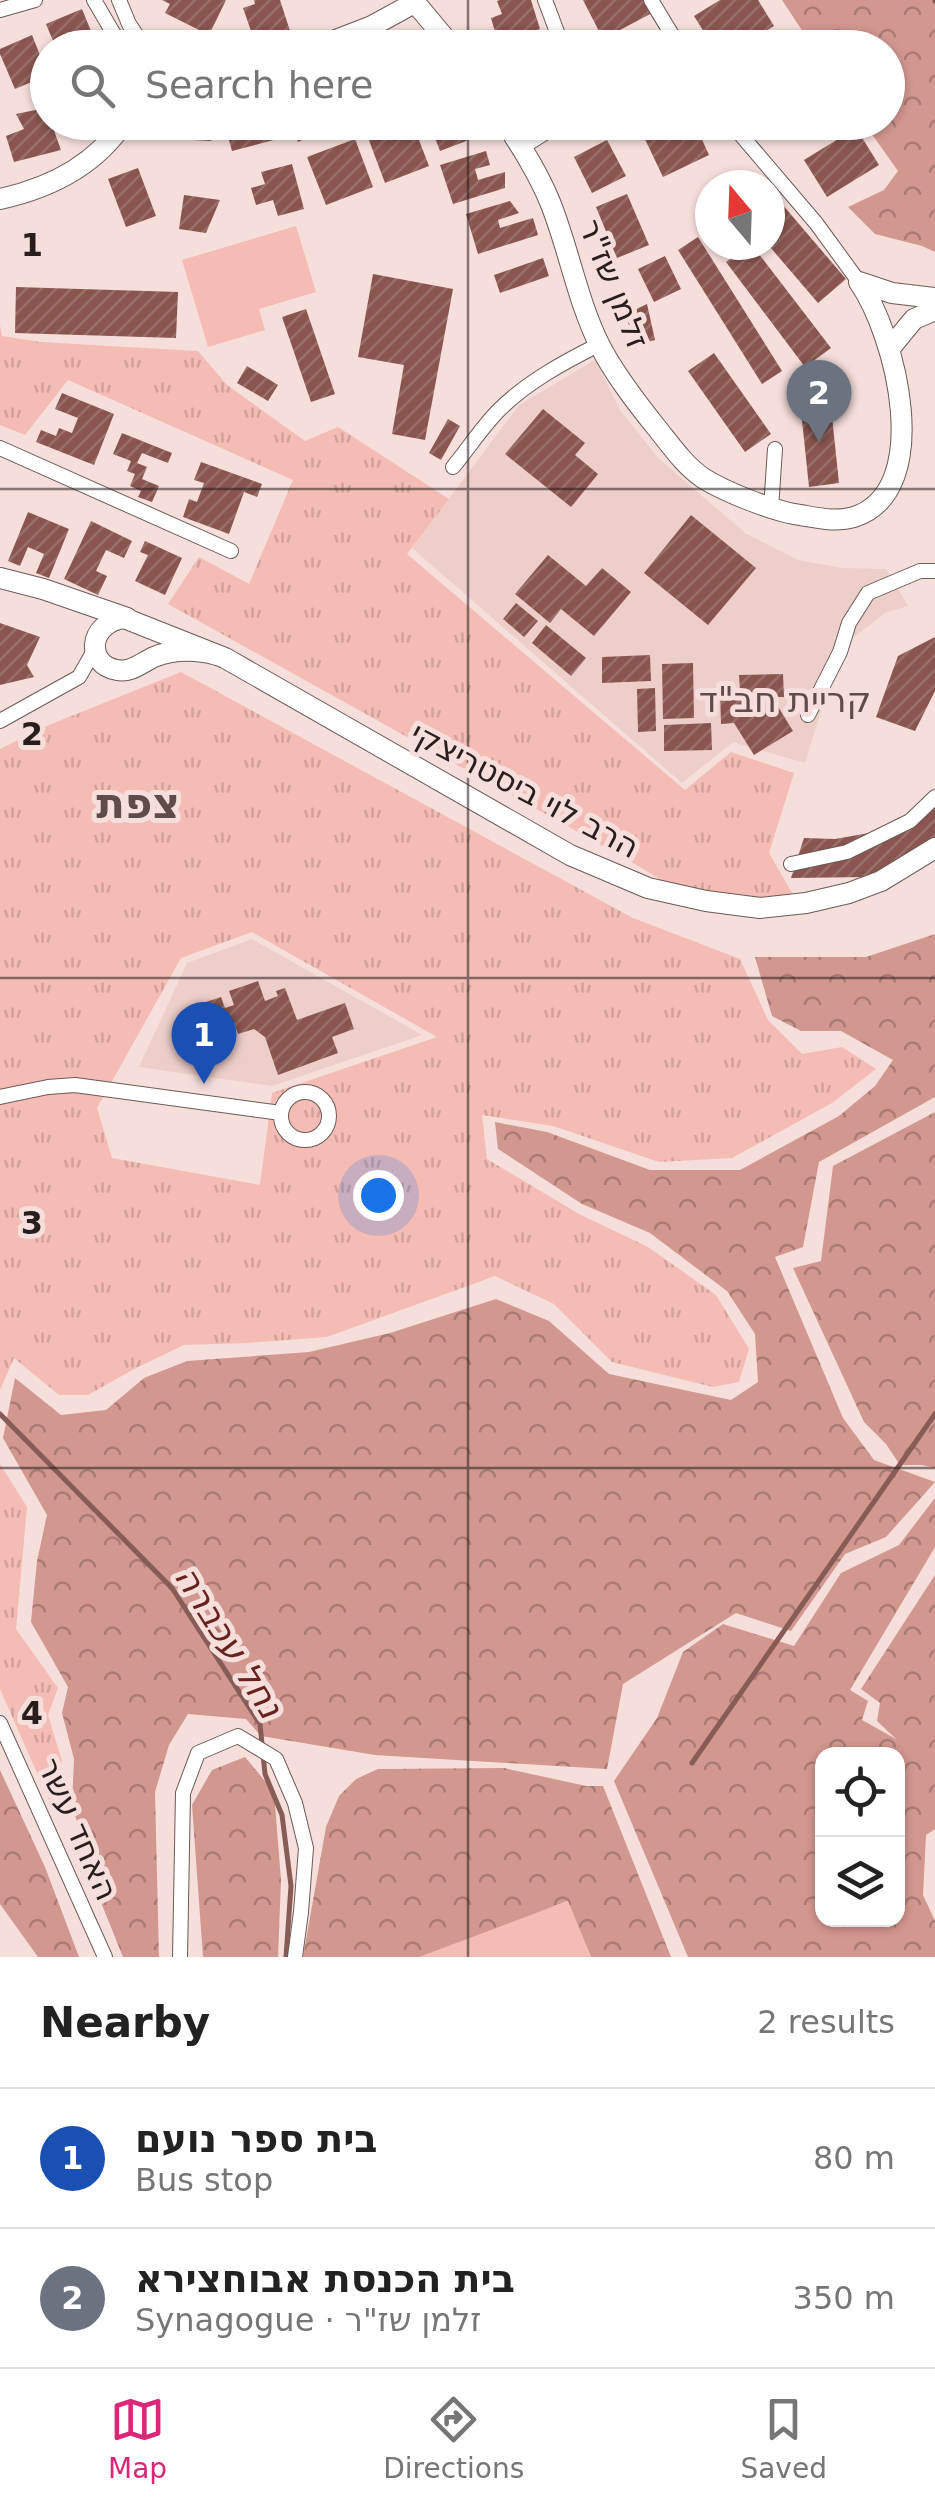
<!DOCTYPE html>
<html lang="en">
<head>
<meta charset="utf-8">
<style>
	:root { --surface:#fff; --page:#f6f6f6; --text:#222; --muted:#767676; --line:#e0e0e0; --accent:#db2777 }
	body { margin:0; font-family:"DejaVu Sans","Noto Sans Hebrew",sans-serif; background:var(--page); color:var(--text) }
	.controls { position:absolute; right:30px; bottom:30px; display:grid; overflow:hidden; border-radius:20px; box-shadow:0 2px 8px #0004 }
	.controls button { width:90px; height:90px; display:grid; place-items:center; padding:0; border:0; border-bottom:2px solid var(--line); background:var(--surface); color:var(--text); font:50px sans-serif }
	.compass { position:absolute; left:695px; top:170px; width:90px; height:90px; border-radius:50%; background:var(--surface); box-shadow:0 2px 8px #0004; rotate:341deg }
	.you { position:absolute; left:378px; top:1195px; width:35px; height:35px; margin:-25px; border:8px solid #fff; border-radius:50%; background:#1a73e8; box-shadow:0 0 0 15px #1a73e833 }
	.badge { display:grid; place-items:center; width:65px; height:65px; border-radius:50%; background:var(--accent); color:#fff; font-size:32px; font-weight:700 }
	.pin { position:absolute; translate:-50% -82px; filter:drop-shadow(0 2px 5px #0008) }
	.pin::after { content:''; position:absolute; top:52px; width:35px; height:30px; background:inherit; clip-path:polygon(0 0,100% 0,50% 100%) }
	.list { margin:0; padding:0; list-style:none }
	h2 { display:flex; justify-content:space-between; align-items:center; height:130px; margin:0; padding:0 40px; font-size:42px }
	h2 small { font-size:32px; font-weight:400; color:var(--muted) }
	.list li { display:grid; grid-template-columns:65px 1fr auto; gap:30px; align-items:center; box-sizing:border-box; height:140px; padding:0 40px; border-top:2px solid var(--line) }
	.list b { display:block; font-size:38px; white-space:nowrap }
	.list p { margin:0; font-size:32px; white-space:nowrap; color:var(--muted) }
	.list em { font-size:32px; font-style:normal; color:var(--muted) }
	.icon { flex:none; width:55px; height:55px; fill:none; stroke:currentColor; stroke-width:2; stroke-linecap:round; stroke-linejoin:round }
	.map { position:relative; flex:none; width:935px; height:1957px; overflow:hidden }
	.search { position:absolute; background:var(--surface); box-shadow:0 2px 8px #0004; left:30px; right:30px; top:30px; height:110px; display:flex; align-items:center; gap:25px; box-sizing:border-box; padding:0 35px; border-radius:55px; color:var(--muted); font-size:38px }
	.sheet { height:410px; background:var(--surface) }
	nav { display:flex; justify-content:space-around; align-items:center; box-sizing:border-box; height:140px; border-top:2px solid var(--line); background:var(--surface); font-size:28px; color:var(--muted) }
	nav a { display:grid; justify-items:center; gap:5px }
	nav .on { color:var(--accent) }
	.map>svg:first-child { display:block }
	.built { fill:#eecec9 }
	.grass { fill:url(#grass-tufts); fill-rule:evenodd }
	.forest { fill:url(#forest-crowns); fill-rule:evenodd }
	.pitch { fill:#f4bcb4 }
	.lines { fill:none; stroke-linecap:round; stroke-linejoin:round }
	.stream { stroke:#875c57; stroke-width:5 }
	.building { fill:url(#building-hatch) }
	.street-casing { stroke:#6d5956; stroke-width:16 }
	.secondary-casing { stroke:#6d5956; stroke-width:22 }
	.street { stroke:#fff; stroke-width:14 }
	.secondary { stroke:#fff; stroke-width:20 }
	.grid { fill:none; stroke:#271e1d; stroke-width:2.5; stroke-opacity:0.55 }
	.labels { text-anchor:middle; stroke-width:10; stroke-linejoin:round; paint-order:stroke }
	.street-label { font-size:32px; fill:#271e1d; stroke:#f6dedb }
	.neighbourhood-label { font-size:35px; fill:#5f4c49; stroke:#f6dedb }
	.water-label { font-size:35px; font-style:italic; fill:#68211c; stroke:#f6dedb }
	.district-label { font-size:42px; font-weight:bold; fill:#5f4c49; stroke:#f6dedb }
	.grid-label { font-size:32px; text-anchor:middle; font-weight:bold; fill:#271e1d; stroke:#f6dedb; stroke-width:10; stroke-linejoin:round; paint-order:stroke }
</style>
</head>
<body>
<div class="map">
<svg width="935" height="1957" viewBox="0 0 935 1957">
	<defs>
		<pattern id="grass-tufts" width="24" height="20" patternUnits="userSpaceOnUse" patternTransform="scale(2.5)"><rect width="24" height="20" fill="#f4bcb4"/><path d="M3 7l-1-3M5 7V3M7 7l1-3M15 17l-1-3M17 17v-4M19 17l1-3" fill="none" stroke="#d1a19a"/></pattern>
		<pattern id="forest-crowns" width="20" height="18" patternUnits="userSpaceOnUse" patternTransform="scale(2.5)"><rect width="20" height="18" fill="#d2978f"/><path d="M2 6a3 3 0 1 1 6 0M12 15a3 3 0 1 1 6 0" fill="none" stroke="#aa7b74"/></pattern>
		<pattern id="building-hatch" width="6" height="6" patternUnits="userSpaceOnUse" patternTransform="scale(2.5)"><rect width="6" height="6" fill="#8b554f"/><path d="M-1 1l2-2M0 6l6-6M5 7l2-2" fill="none" stroke="#986f6a"/></pattern>
	</defs>
	<rect width="100%" height="100%" fill="#f6dedb"/>
	<path class="built" d="M595 360 620 410 658 458 745 533 798 560 842 568 886 569 908 606 885 613 849 641 835 666 805 763 733 742 682 783 412 548 519 405Z
		M252 939 422 1035 272 1086 139 1067 187 963Z"/>
	<path class="grass" d="M0 325 2 336 40 342 198 351 227 385 305 441 338 427 449 499 407 554 685 790 731 752 794 773 769 853 803 912 678 890 628 860 168 604 199 557 249 584 293 480 68 380 25 435 0 425Z
		M181 672 633 918 740 959 768 1020 802 1054 842 1047 876 1069 832 1103 732 1158 659 1162 553 1126 482 1115 487 1159 579 1214 648 1247 716 1295 749 1349 739 1382 713 1387 612 1362 554 1304 495 1276 327 1337 247 1343 184 1345 136 1368 88 1395H59L14 1358 0 1390V749L49 725ZM252 932 437 1037 272 1093 260 1185 112 1158 97 1108 181 958Z
		M0 1464 27 1507 16 1629 58 1688 48 1715 62 1761 52 1807 0 1689Z"/>
	<path class="forest" d="M782 0H935V252L922 246 875 234 848 207 884 190 898 171 864 123 888 122V48L813 47Z
		M935 934V1097L819 1162 803 1247 775 1257 843 1418 874 1460 935 1482 886 1537 845 1554 791 1631 736 1613 623 1684 607 1769 375 1755 261 1736 246 1719 188 1714 169 1745 155 1792 159 1957H123L94 1885 72 1804 74 1759 62 1713 68 1687 31 1622 37 1561 47 1515 3 1438 15 1378 61 1415 106 1410 144 1378 187 1361 309 1352 390 1333 496 1299 549 1321 609 1374 731 1400 758 1382 755 1334 727 1291 650 1233 582 1204 498 1149 495 1122 547 1132 650 1170H740L839 1116 875 1086 893 1060 841 1031H801L772 1016 755 957H866Z
		M935 1112V1468L922 1465H900L886 1444 864 1422 793 1268 821 1261 833 1166Z
		M935 1498V1547L850 1690 868 1701 862 1720 896 1739 877 1721 880 1703 861 1689 935 1575V1829L926 1835 923 1895 935 1921V1957H688L614 1781 657 1718 683 1652 723 1624 794 1646 841 1573 899 1545ZM822 1754H898V1920H822Z
		M245 1757 274 1792 281 1880 278 1957H203L192 1805 212 1770Z
		M504 1768 586 1786H603L671 1957H591L567 1901 429 1957H303L326 1827 339 1796 356 1779 378 1769Z
		M0 1770 45 1867 79 1957H38L0 1904Z"/>
	<path class="pitch" d="M296 226 316 292 259 309 265 330 208 347 182 260Z
		M568 1901 591 1957H419Z"/>
	<g class="lines">
		<path class="stream" d="M935 0V1
			M0 1414 172 1588 260 1724 265 1774 282 1815 291 1886 286 1957
			M692 1763 935 1414"/>
	</g>
	<path class="building" d="M162 0H226L209 35 165 13 170 4Z
		M254 0H280L292 37 257 48 243 8 255 4Z
		M500 0H531L540 29 498 42 491 18 502 14 497 1Z
		M583 0H645L652 13 603 39Z
		M720 0H758L774 26 738 48H714L694 16Z
		M82 9 98 48H56L46 24Z
		M32 35 48 75 15 89 0 54V49Z
		M45 108 48 122H51L61 150 14 162 6 136 24 129 16 114Z
		M160 122H212L211 141 154 138Z
		M224 122H277L281 138 232 151Z
		M290 122H342L298 142Z
		M399 122H412L429 166 385 183 367 135Z
		M429 122H483L487 133 440 151Z
		M669 122H694L709 155 663 177 643 135Z
		M856 128 879 165 827 197 804 160Z
		M355 139 373 187 326 205 307 157Z
		M607 140 626 176 592 193 574 157Z
		M486 151 490 165 475 169 478 180 505 172V188L453 204 440 165Z
		M292 164 304 209 278 216 273 200 256 205 251 188 265 184 261 172Z
		M138 168 156 216 126 227 108 179Z
		M770 190 846 279 818 303 770 247Z
		M627 194 649 245 617 258 596 207Z
		M184 195 220 200 206 233 179 229Z
		M510 201 519 213 498 220 500 228 533 218 538 235 478 254 466 214Z
		M698 237 782 371 762 384 678 250Z
		M749 245H752L831 348 805 367 726 262Z
		M665 256 681 289 654 302 638 269Z
		M543 258 549 276 500 293 494 275Z
		M373 274 453 289 425 440 392 434 404 365 358 357Z
		M16 287 178 292 176 338 15 333Z
		M647 304 655 340 634 345 626 314Z
		M306 309 335 394 311 402 282 317Z
		M714 353 771 434 745 452 688 371Z
		M247 366 278 385 268 401 237 383Z
		M62 393 114 414 94 465 36 442 41 430 56 436 59 428 72 433 78 418 55 409Z
		M830 398 839 483 809 487 800 401Z
		M543 409 585 443 575 455 598 474 571 507 505 454Z
		M448 419 460 426 441 460 429 453Z
		M122 433 172 453 168 463 142 453 137 463 147 467 142 479 159 486 152 502 138 497 141 491 130 486 135 474 127 471 131 461 113 454Z
		M201 462 262 484 257 497 244 492 229 534 183 517 189 499 197 502 204 483 194 480Z
		M28 512 69 529 49 578 36 573 44 554 28 547 20 566 8 561Z
		M691 515 756 568 708 625 644 573Z
		M91 521 132 541 124 558 106 550 96 571 107 576 98 595 64 579Z
		M145 541 182 558 165 595 135 581 148 555 140 552Z
		M548 555 586 586 602 568 631 592 594 636 561 609 550 623 515 594Z
		M516 603 538 621 524 637 503 619Z
		M0 623 40 637 27 665 34 677 0 685Z
		M546 625 586 658 571 676 532 643Z
		M935 637V691L915 731 876 717 898 656Z
		M650 655 651 681 602 683V657Z
		M693 663 694 718 663 719 662 664Z
		M783 674 784 697H772L793 731 754 755 734 723 721 724 720 691H740L739 675Z
		M655 688 656 731 638 732 637 689Z
		M711 723 712 750 664 751V725Z
		M935 790V844L868 877 791 878 804 838 835 839 869 833 919 812Z
		M258 981 265 1001 278 996 276 991 285 988 297 1020 345 1003 354 1029 332 1037 338 1053 278 1075 265 1037 254 1029 238 1034 234 1022 229 1024 234 1038 215 1045 200 1004 221 997 225 1008 234 1005 229 991Z"/>
	<g class="lines">
		<g class="street-casing">
			<path id="street" d="M94 0 122 48
				M119 0 129 24 145 48
				M545 0 563 48
				M651 0 680 48
				M0 10 35 0
				M730 122 816 223 859 282
				M521 148 562 122
				M0 448 231 551
				M453 467C468 449 482 427 499 410 527 382 564 362 600 344
				M771 509 775 449
				M808 715 840 652 849 623 868 593 920 571H935
				M0 721 79 677 95 649
				M791 864 847 852 910 821 935 797
				M281 1116a24 24 0 1 1 48 0a24 24 0 1 1-48 0Z
				M0 1097 48 1087 75 1085 281 1113
				M0 1723 105 1957
				M180 1957 183 1793 198 1753 238 1736 276 1759 295 1803 306 1848 301 1912 295 1957"/>
		</g>
		<g class="secondary-casing">
			<path id="secondary" d="M413 0 453 48
				M315 48 372 26 414 3
				M505 122C522 148 538 173 550 202 569 249 577 300 600 346 615 375 636 402 656 427 670 444 684 465 703 478 725 492 769 509 794 514 815 517 834 523 854 517 935 491 896 335 859 282
				M0 199C50 188 95 166 124 122
				M859 282 892 293 935 298
				M891 347 914 319 935 310
				M0 578 43 589 127 618
				M217 655C195 649 175 649 154 657 141 663 131 673 117 670 86 665 87 624 124 618L225 658 570 855 648 888 706 901 760 908 806 903 849 893 881 881 935 848"/>
		</g>
		<use href="#street" class="street"/>
		<use href="#secondary" class="secondary"/>
	</g>
	<path class="grid" d="M468 0V48M468 122V1957M0 489H935M0 978H935M0 1468H935"/>
	<g class="labels">
		<g class="street-label">
			<text transform="translate(614 284) rotate(68)" y="11">זלמן שז"ר</text>
			<text transform="translate(525 790) rotate(28)" y="11">הרב לוי ביסטריצקי</text>
			<text transform="translate(78 1829) rotate(66)" y="11">האחד עשר</text>
		</g>
		<g class="neighbourhood-label">
			<text x="785" y="712">קריית חב"ד</text>
		</g>
		<g class="water-label">
			<text transform="translate(229 1642) rotate(58)" y="12">נחל עכברה</text>
		</g>
		<g class="district-label">
			<text x="138" y="818">צפת</text>
		</g>
	</g>
	<g class="grid-label">
		<text x="32" y="256">1</text>
		<text x="32" y="745">2</text>
		<text x="32" y="1234">3</text>
		<text x="32" y="1724">4</text>
	</g>
</svg>
<div class="controls">
<button><svg class="icon" aria-label="locate" viewBox="0 0 24 24"><circle cx="12" cy="12" r="6"/><path d="M12 2v4M12 18v4M2 12h4M18 12h4"/></svg></button>
<button><svg class="icon" aria-label="layers" viewBox="0 0 24 24"><path d="M12 4l9 5-9 5-9-5zM3 14l9 5 9-5"/></svg></button>
</div>
<svg class="compass" viewBox="-18 -18 36 36"><path d="M0-13l5 13h-10z" fill="#e53935"/><path d="M0 13l5-13h-10z" fill="#767676"/></svg>
<div class="you"></div>
<div class="pin badge" style="left:204px;top:1084px;background:#1a4fb4">1</div>
<div class="pin badge" style="left:819px;top:442px;background:#6b7280">2</div>
<div class="search"><svg class="icon" aria-label="search" viewBox="0 0 24 24"><circle cx="10" cy="10" r="6"/><path d="M15 15l6 6"/></svg>Search here</div>
</div>
<section class="sheet">
<h2>Nearby<small>2 results</small></h2>
<ul class="list">
<li><span class="badge" style="background:#1a4fb4">1</span><div><b>בית ספר נועם</b><p>Bus stop</p></div><em>80 m</em></li>
<li><span class="badge" style="background:#6b7280">2</span><div><b>בית הכנסת אבוחצירא</b><p>Synagogue · זלמן שז&quot;ר</p></div><em>350 m</em></li>
</ul>
</section>
<nav>
<a class="on"><svg class="icon" aria-label="map" viewBox="0 0 24 24"><path d="M3 6l6-2 6 2 6-2v14l-6 2-6-2-6 2zM9 4v14M15 6v14"/></svg>Map</a>
<a><svg class="icon" aria-label="directions" viewBox="0 0 24 24"><path d="M12 3l9 9-9 9-9-9zM9 14v-3h6M13 9l2 2-2 2"/></svg>Directions</a>
<a><svg class="icon" aria-label="saved" viewBox="0 0 24 24"><path d="M7 4h10v16l-5-4-5 4z"/></svg>Saved</a>
</nav>
</body>
</html>
